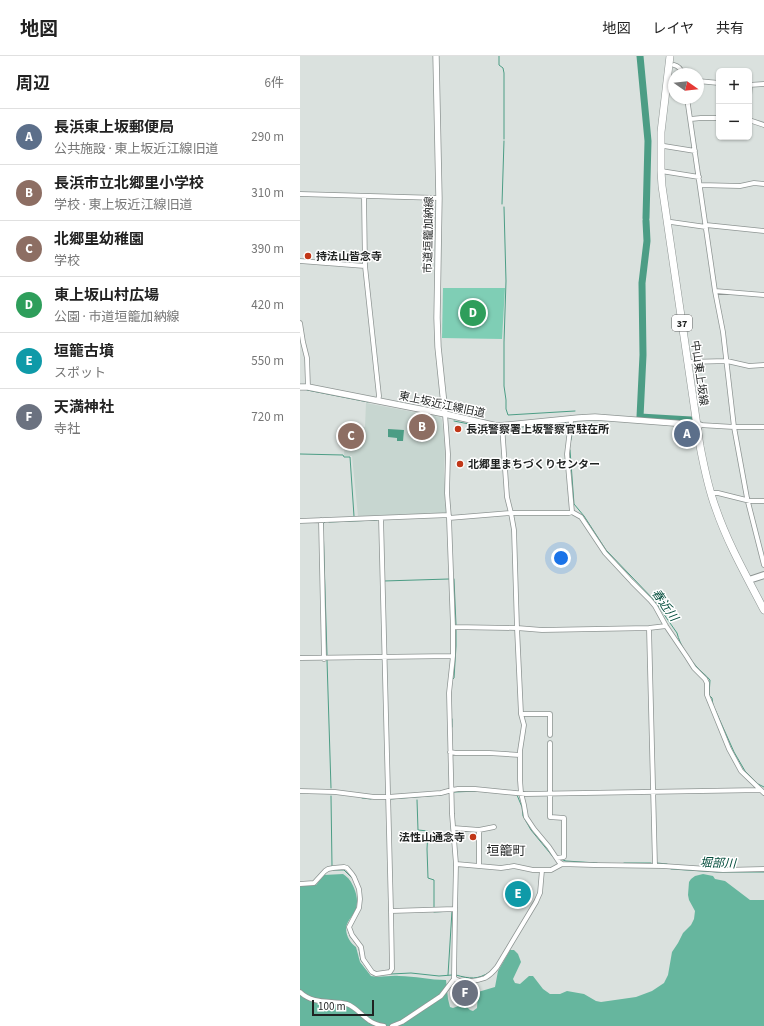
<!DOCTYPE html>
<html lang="ja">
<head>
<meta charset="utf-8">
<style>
	:root { --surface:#fff; --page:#f2f2f2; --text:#222; --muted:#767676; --line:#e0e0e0; --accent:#0b8043 }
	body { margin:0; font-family:"Source Sans 3","Noto Sans JP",sans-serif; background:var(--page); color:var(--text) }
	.controls { position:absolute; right:12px; top:12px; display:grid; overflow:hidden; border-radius:6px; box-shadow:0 1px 3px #0004 }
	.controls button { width:36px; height:36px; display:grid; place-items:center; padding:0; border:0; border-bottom:1px solid var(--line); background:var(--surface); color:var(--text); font:20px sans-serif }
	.compass { position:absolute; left:368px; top:12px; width:36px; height:36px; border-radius:50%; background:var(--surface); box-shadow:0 1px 3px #0004; rotate:104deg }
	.scale { position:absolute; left:12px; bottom:10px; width:62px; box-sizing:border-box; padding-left:4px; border:2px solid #1f2221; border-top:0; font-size:11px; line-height:14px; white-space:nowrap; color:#1f2221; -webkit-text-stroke:3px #fff; paint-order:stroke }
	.you { position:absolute; left:261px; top:502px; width:14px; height:14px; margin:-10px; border:3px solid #fff; border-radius:50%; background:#1a73e8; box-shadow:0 0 0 6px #1a73e833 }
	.badge { display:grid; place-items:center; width:26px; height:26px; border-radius:50%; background:var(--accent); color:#fff; font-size:13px; font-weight:700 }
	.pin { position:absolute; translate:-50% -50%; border:2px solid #fff; box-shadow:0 1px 4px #0006 }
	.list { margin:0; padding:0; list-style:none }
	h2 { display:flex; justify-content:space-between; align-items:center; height:52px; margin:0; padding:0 16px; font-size:17px }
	h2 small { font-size:13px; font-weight:400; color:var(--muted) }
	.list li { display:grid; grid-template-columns:26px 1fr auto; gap:12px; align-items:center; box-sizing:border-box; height:56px; padding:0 16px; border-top:1px solid var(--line) }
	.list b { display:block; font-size:15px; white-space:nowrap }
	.list p { margin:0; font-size:13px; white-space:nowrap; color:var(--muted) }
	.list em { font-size:13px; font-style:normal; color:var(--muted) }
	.map { position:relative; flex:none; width:464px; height:970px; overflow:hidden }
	header { display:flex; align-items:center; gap:24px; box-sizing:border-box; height:56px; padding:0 20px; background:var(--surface); border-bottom:1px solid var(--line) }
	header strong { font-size:19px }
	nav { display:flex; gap:22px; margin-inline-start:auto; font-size:14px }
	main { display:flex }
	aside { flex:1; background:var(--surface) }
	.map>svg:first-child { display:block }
	.built { fill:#c7d6d0 }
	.green { fill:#7fceb5 }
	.forest { fill:#66b69e }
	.water { fill:#4c9d85 }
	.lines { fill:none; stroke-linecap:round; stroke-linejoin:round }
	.stream { stroke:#4c9d85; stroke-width:1 }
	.river { stroke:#4c9d85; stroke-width:7 }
	.minor-casing { stroke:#8e9593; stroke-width:5.5 }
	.tertiary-casing { stroke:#8e9593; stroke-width:7 }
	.secondary-casing { stroke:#8e9593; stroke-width:8 }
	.primary-casing { stroke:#8e9593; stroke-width:8 }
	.minor { stroke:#fff; stroke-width:4 }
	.tertiary { stroke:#fff; stroke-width:5.5 }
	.secondary { stroke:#fff; stroke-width:6 }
	.primary { stroke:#fff; stroke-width:7 }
	.poi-dot { fill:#c13718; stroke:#fff; stroke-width:1.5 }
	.labels { text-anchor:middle; stroke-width:3; stroke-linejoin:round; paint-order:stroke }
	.shield { fill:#fff; stroke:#626464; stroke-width:1 }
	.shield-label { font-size:10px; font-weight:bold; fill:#1f2221 }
	.street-label { font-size:11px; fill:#1f2221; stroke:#fff }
	.poi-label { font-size:11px; font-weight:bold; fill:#1f2221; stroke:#fff; text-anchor:start }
	.water-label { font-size:12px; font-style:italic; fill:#014b3a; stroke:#fff }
	.quarter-label { font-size:13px; fill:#1f2221; stroke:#fff }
</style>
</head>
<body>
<header>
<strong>地図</strong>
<nav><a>地図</a><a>レイヤ</a><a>共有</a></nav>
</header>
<main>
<aside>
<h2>周辺<small>6件</small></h2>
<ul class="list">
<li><span class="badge" style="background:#5c6f8a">A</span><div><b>長浜東上坂郵便局</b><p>公共施設 · 東上坂近江線旧道</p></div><em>290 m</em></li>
<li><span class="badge" style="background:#8d6e63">B</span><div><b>長浜市立北郷里小学校</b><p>学校 · 東上坂近江線旧道</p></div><em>310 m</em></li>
<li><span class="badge" style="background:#8d6e63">C</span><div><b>北郷里幼稚園</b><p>学校</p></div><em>390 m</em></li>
<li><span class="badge" style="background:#2e9e5b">D</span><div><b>東上坂山村広場</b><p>公園 · 市道垣籠加納線</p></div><em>420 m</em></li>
<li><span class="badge" style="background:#0f9aa8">E</span><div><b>垣籠古墳</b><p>スポット</p></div><em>550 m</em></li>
<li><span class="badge" style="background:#6b7280">F</span><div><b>天満神社</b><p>寺社</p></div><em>720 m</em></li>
</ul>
</aside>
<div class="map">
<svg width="464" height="970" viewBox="0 0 464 970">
	<rect width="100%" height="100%" fill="#dae1de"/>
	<path class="built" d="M66 347 140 361 142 364 145 393 144 416 147 457 58 460 52 400H44L45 370 65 371Z"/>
	<path class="green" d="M143 232H205L202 283 142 282Z"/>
	<path class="forest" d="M43 818C49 822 51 825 54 832 57 839 58 846 56 853 54 858 50 862 48 866 43 875 49 886 56 891L60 906 71 920C80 922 90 919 99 920 115 920 130 924 146 924L148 943 150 951 153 952 164 948 170 954 173 955 177 952 178 936 195 931 198 915 210 894H214L218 898 221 906 213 923 215 927 220 928 229 920H233L243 933 250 938H260L267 935 284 938 296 945 301 946 336 941 352 935 364 927 368 919 372 896 378 887 383 877 391 869 394 863 395 855 389 844 388 839 389 826 391 823 395 820 403 818 413 820 415 823 425 825 450 844H464V970H0V830L16 829 24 819Z"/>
	<path class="water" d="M88 373 104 374 103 385H97V382L88 381Z"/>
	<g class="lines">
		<path class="stream" d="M199 0V9L203 12 204 17V83
			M202 148 204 85
			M204 151 206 225 204 286V330L206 344V353L208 359 275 355
			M7 334 68 346
			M154 365 169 368
			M174 369 194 374
			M204 373 265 366 268 369
			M271 384 273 373 272 372
			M270 394 274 448 284 460 306 494 354 544 377 577C380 589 388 601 396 610 400 615 406 619 410 624L409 639 412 642 413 649 434 696 445 715 458 728 464 731
			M0 398 43 399 44 401H50L54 460
			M25 466 23 468 27 599
			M29 466 77 464
			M154 523 156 569
			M84 525 149 523
			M27 604 31 732
			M152 624 154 622 156 590V573
			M152 663V671
			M154 736 178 735 200 737
			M217 739 222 751 223 760 231 774 254 802
			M31 740 32 810
			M62 742 71 743
			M90 743 141 739
			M117 744 118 774 128 775 127 793 128 822 134 824V851
			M260 803 266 805 297 807
			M324 807H351
			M357 807 367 808
			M371 813 417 816H464
			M33 814H44L52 822
			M134 856 152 855 148 919
			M48 873 50 880 57 889
			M59 893 61 904 67 912
			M91 918 111 917 139 920 152 919
			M156 919C170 923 177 924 190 916"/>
		<path class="river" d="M340 0 348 85 346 162
			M346 165 347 185 342 227 343 299 340 361 391 364"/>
		<g class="minor-casing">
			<path id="minor" d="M374 9C379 10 381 13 383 18
				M398 25 419 27
				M449 29 464 28
				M387 42 415 235 423 276 434 371 447 442 464 509
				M449 42 450 29
				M391 63 401 62H419
				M449 64 464 69
				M364 90 395 95
				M361 115 399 121
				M400 129 440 130 454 127 464 128
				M0 138 139 142
				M64 140 65 210 79 340 78 345
				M371 166 406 171
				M406 169 464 175
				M0 205 65 210
				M415 235 464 239
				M0 267 3 286 7 302 8 331
				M387 306 427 305 449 310 464 309
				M145 358 148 398 147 437 149 462 153 571V600L149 637 152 758 156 808 155 853
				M270 363 271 365 267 398 272 456 281 461 305 497 332 526 350 544 355 550 366 570 387 601 394 612 405 623 407 627V639L429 693 441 715 464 737
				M202 369 207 441 211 457 214 474 217 572 242 574 349 572 366 570
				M400 369 434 371H464
				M410 437H418L450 445H464
				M81 462 91 855
				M149 462 211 457H269L272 456
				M21 464 24 603
				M0 465 149 459
				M153 571 217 572 221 658 224 669 220 695V724L221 737 224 749 226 761 234 773 249 791 259 806 262 808
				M349 572 355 810
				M0 602 153 600
				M221 658H250V679
				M250 687V761L264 762V801L257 802
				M150 696 156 697H189L220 699
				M0 735 35 736 74 741H88L141 737 152 734 158 733H175L226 738 460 734
				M153 772 179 774 194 771
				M156 808 190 811 201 812 214 810 233 814H251L262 808 294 809 363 810 423 814 464 813
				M179 810V774
				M0 828 14 827 25 815 28 813 33 812 44 811 47 812 52 818 54 821 59 833 60 843 59 852 49 871 52 879 61 891 63 903 72 916 76 918 90 916 92 913 91 855 155 853 154 922C160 928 177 925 185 922 190 919 194 915 197 911L236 846 240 837 242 814
				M0 936C13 949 32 944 47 948 56 951 62 960 70 965 74 968 79 969 84 970
				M92 970 102 966 141 940 154 923"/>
		</g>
		<g class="tertiary-casing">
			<path id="tertiary" d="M136 0 139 142 137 262 138 291 145 358
				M0 331H8L145 358 197 370 278 362 295 361 400 369"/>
		</g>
		<g class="secondary-casing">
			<path id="secondary" d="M449 524 464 519"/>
		</g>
		<g class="primary-casing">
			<path id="primary" d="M370 0 361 76V115L362 130 400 390C404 411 408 432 416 453 428 488 447 521 464 554"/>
		</g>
		<use href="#minor" class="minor"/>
		<use href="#tertiary" class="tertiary"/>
		<use href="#secondary" class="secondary"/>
		<use href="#primary" class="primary"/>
	</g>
	<g class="poi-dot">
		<circle cx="8" cy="200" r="4"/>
		<circle cx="158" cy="373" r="4"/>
		<circle cx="160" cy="408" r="4"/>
		<circle cx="173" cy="781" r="4"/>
	</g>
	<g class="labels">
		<rect class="shield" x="372" y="259" width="20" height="16" rx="3"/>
		<g class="shield-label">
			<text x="382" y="271">37</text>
		</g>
		<g class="street-label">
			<text transform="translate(128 179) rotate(-89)" y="4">市道垣籠加納線</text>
			<text transform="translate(400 317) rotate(82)" y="4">中山東上坂線</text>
			<text transform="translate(142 348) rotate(12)" y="4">東上坂近江線旧道</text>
		</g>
		<g class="poi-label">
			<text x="16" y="204">持法山皆念寺</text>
			<text x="166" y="377">長浜警察署上坂警察官駐在所</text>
			<text x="168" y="412">北郷里まちづくりセンター</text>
			<text x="165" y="785" text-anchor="end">法性山通念寺</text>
		</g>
		<g class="water-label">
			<text transform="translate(365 549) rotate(55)" y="4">春近川</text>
			<text transform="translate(418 807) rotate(2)" y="4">堀部川</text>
		</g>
		<g class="quarter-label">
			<text x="206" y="799">垣籠町</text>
		</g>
	</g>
</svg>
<div class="controls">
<button>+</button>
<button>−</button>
</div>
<svg class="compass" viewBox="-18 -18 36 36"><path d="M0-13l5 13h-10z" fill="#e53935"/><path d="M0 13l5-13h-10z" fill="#767676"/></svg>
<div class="scale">100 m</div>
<div class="you"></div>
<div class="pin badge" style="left:387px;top:378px;background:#5c6f8a">A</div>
<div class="pin badge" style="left:122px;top:371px;background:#8d6e63">B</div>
<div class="pin badge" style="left:51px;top:380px;background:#8d6e63">C</div>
<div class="pin badge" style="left:173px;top:257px;background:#2e9e5b">D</div>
<div class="pin badge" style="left:218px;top:838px;background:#0f9aa8">E</div>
<div class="pin badge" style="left:165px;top:937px;background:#6b7280">F</div>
</div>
</main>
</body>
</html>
